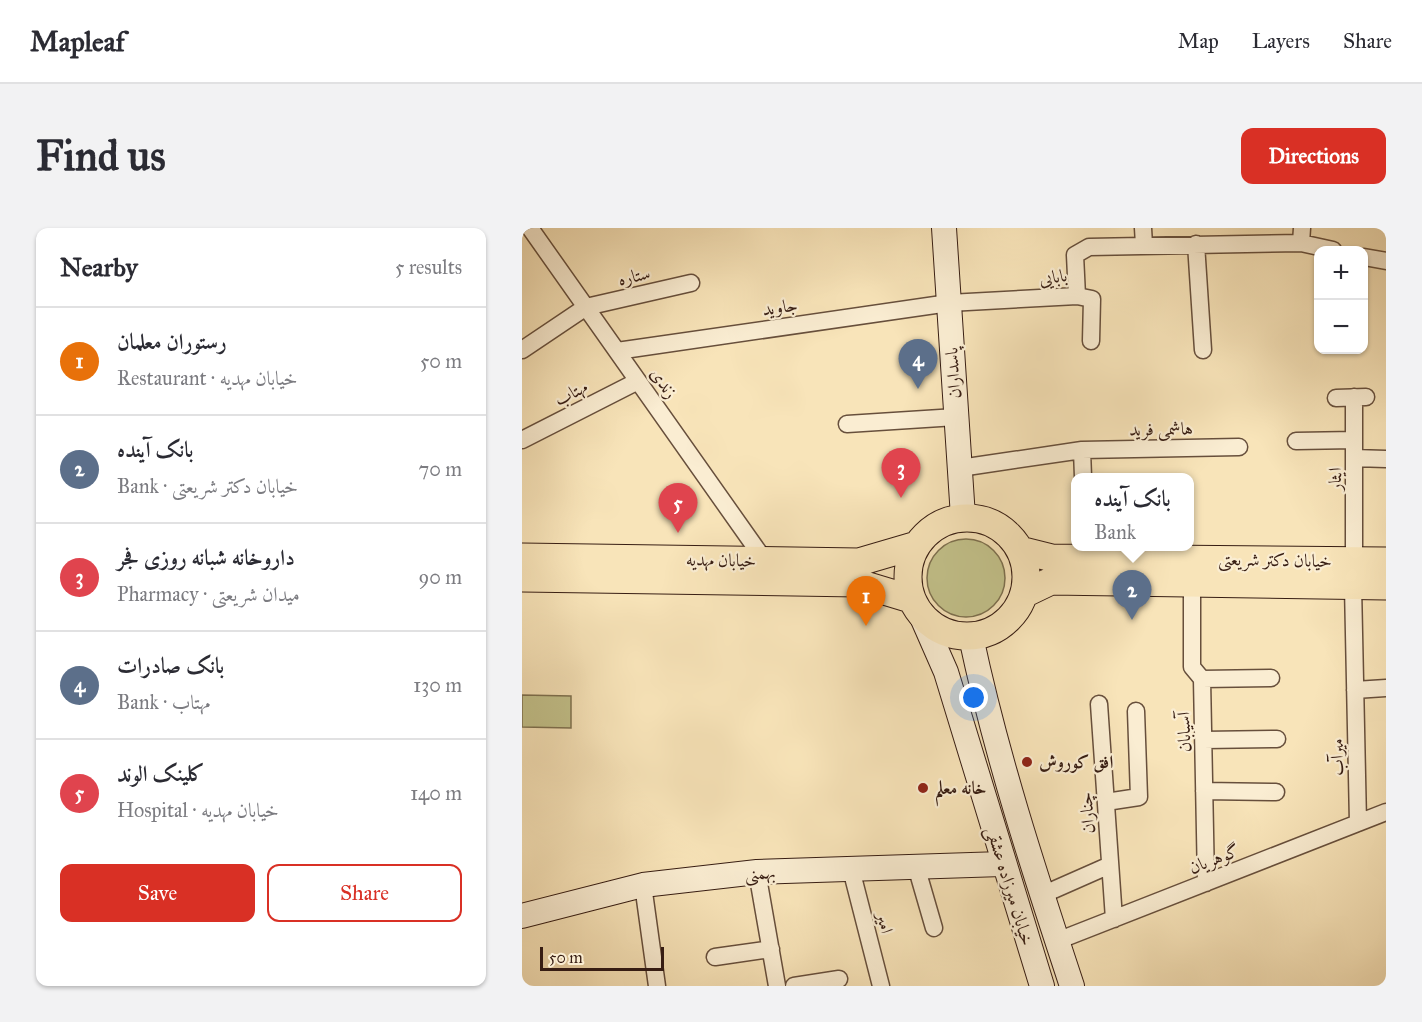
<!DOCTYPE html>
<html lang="en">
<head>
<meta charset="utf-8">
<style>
	:root { --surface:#fff; --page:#f2f2f3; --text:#2b2b33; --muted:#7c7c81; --line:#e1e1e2; --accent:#d93025 }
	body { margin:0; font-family:"IM FELL Great Primer",Amiri,serif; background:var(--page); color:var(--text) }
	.controls { position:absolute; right:18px; top:18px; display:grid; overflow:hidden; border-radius:12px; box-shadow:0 2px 4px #0004 }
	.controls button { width:54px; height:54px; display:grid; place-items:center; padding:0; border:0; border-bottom:2px solid var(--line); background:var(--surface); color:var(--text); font:30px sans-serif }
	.scale { position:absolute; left:18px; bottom:15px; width:124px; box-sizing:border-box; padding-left:6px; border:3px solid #371d13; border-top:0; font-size:16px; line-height:21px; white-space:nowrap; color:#371d13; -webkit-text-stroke:4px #faedd2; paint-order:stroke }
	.you { position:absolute; left:452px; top:470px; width:21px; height:21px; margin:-15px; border:4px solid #fff; border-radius:50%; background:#1a73e8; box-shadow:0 0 0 9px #1a73e833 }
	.badge { display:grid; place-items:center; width:39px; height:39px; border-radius:50%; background:var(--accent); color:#fff; font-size:20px; font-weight:700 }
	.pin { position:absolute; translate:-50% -50px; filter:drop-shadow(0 2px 3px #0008) }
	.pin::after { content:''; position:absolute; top:32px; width:21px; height:18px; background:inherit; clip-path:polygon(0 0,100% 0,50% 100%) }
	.popup { position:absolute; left:549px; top:245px; width:123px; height:78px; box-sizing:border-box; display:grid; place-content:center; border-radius:12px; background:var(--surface); filter:drop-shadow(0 2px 4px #0005); font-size:20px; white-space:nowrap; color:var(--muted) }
	.popup b { font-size:22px; color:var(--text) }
	.popup::after { content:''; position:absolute; left:50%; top:100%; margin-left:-12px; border:12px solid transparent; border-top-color:var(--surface) }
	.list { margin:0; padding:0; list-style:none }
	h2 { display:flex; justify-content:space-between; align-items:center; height:78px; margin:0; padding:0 24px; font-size:26px }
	h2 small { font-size:20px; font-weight:400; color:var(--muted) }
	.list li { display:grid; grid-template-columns:39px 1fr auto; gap:18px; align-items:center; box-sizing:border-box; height:108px; padding:0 24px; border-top:2px solid var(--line) }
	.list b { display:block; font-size:22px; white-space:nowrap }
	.list p { margin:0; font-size:20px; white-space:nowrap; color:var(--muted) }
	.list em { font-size:20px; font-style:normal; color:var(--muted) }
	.actions { display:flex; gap:12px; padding:18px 24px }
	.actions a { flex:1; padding:14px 0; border:2px solid var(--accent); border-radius:12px; text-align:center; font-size:21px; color:var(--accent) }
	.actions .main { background:var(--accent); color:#fff }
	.map { position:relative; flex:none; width:864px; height:758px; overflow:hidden; border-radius:12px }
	header { display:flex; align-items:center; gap:36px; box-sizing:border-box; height:84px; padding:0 30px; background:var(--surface); border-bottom:2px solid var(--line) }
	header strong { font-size:28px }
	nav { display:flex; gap:33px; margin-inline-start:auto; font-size:21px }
	.intro { display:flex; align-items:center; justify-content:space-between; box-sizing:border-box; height:144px; padding:0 36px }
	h1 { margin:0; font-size:42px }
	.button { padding:15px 27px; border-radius:12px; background:var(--accent); color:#fff; font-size:21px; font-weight:700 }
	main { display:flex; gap:36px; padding:0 36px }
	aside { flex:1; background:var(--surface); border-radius:12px; box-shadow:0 2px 4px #0004 }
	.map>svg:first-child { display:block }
	.green { fill:#c3c28b; stroke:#7d704f; stroke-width:1.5 }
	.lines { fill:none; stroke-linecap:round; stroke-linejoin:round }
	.street-casing { stroke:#674f3c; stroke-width:19 }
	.secondary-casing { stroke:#371d13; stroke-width:26 }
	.primary-casing { stroke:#371d13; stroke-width:29 }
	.street { stroke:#faedd2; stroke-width:16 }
	.secondary { stroke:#faedd2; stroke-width:24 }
	.primary { stroke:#f8e4b9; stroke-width:27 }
	.poi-dot { fill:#8f2418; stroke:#faedd2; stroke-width:2 }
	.labels { text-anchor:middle; stroke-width:4.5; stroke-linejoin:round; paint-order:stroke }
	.street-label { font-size:18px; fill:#371d13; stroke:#faedd2 }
	.poi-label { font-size:18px; font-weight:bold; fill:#371d13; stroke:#faedd2; text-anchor:start }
</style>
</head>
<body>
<header>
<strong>Mapleaf</strong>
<nav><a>Map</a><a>Layers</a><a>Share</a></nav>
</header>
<div class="intro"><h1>Find us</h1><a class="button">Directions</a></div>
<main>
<aside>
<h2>Nearby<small>5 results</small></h2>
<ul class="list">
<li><span class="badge" style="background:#e8710a">1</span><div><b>رستوران معلمان</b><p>Restaurant · خیابان مهدیه</p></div><em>50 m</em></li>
<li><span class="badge" style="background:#5c6f8a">2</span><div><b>بانک آینده</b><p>Bank · خیابان دکتر شریعتی</p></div><em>70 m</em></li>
<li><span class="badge" style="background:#e0444e">3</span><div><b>داروخانه شبانه روزی فجر</b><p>Pharmacy · میدان شریعتی</p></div><em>90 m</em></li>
<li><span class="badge" style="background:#5c6f8a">4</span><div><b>بانک صادرات</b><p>Bank · مهتاب</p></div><em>130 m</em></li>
<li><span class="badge" style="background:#e0444e">5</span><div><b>کلینک الوند</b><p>Hospital · خیابان مهدیه</p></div><em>140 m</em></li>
</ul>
<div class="actions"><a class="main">Save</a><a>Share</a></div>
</aside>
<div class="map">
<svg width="864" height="758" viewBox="0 0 864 758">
	<rect width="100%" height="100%" fill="#f8e4b9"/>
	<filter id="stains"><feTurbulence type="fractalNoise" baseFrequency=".00333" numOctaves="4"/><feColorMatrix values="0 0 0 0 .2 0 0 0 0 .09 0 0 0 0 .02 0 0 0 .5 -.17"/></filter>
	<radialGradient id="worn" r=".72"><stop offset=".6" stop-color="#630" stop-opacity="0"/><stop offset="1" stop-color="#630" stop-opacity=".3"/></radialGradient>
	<path class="green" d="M405 350a39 39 0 1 1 78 0a39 39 0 1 1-78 0Z
		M0 467 49 468V500L0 499Z"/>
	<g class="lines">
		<g class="street-casing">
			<path id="street" d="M8 0 243 333
				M621 0 622 17
				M780 0 779 15 811 22
				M674 16 681 122
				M842 29 864 33
				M555 68 570 71 569 113
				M0 122 64 79 169 55
				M95 123 427 75 555 68 553 27 567 19 779 15
				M832 169V333
				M814 170 844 169
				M325 196 434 189
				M0 212 116 153
				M774 213 832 212
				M560 222 561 249
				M832 230 864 231
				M438 240 560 222 717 219
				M670 356V439L680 451 684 655
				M831 358 836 595
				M680 451 749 450
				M833 462 864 460
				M577 476 592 691
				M682 512 755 511
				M682 563 754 564
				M584 574 617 569 614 483
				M394 638 412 700
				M329 641 359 758
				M235 644 255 758
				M121 657 135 758
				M520 667 588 637
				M535 713 864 584
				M193 729 249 721
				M272 758 317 751"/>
		</g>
		<g class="secondary-casing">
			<path id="secondary" d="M422 0 441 289
				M399 387 424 444 520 758
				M449 409C474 527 512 643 550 758
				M0 688 121 657 235 644 480 636"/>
		</g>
		<g class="primary-casing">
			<path id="primary" d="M386 349a59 59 0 1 1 118 0a59 59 0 1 1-118 0Z
				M498 322 530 330 864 333
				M0 329 337 334 395 317
				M0 350 336 355 389 371
				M502 366 529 353 864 358"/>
		</g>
		<use href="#street" class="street"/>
		<use href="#secondary" class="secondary"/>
		<use href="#primary" class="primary"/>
	</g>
	<g class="poi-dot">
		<circle cx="505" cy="534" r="6"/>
		<circle cx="401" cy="560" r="6"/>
	</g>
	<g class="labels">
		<g class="street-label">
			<text transform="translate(112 48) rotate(-13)" y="6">ستاره</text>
			<text transform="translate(531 49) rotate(-9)" y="6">بابایی</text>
			<text transform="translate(258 79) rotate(-8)" y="6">جاوید</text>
			<text transform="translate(431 145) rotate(-94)" y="6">پاسداران</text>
			<text transform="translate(142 155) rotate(55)" y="6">زندی</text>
			<text transform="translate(49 165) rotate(-27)" y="6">مهتاب</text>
			<text transform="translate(639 201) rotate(-1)" y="6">هاشمی فرید</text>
			<text transform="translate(813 251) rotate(-90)" y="6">ایثار</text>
			<text transform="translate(199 332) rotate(1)" y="6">خیابان مهدیه</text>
			<text transform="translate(753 332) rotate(1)" y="6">خیابان دکتر شریعتی</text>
			<text transform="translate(662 504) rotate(-92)" y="6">آسیابان</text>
			<text transform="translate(815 529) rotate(-91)" y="6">میرآب</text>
			<text transform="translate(565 585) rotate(-94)" y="6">چناران</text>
			<text transform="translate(692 631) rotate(-21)" y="6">گوهریان</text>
			<text transform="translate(238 645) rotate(-4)" y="6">بهمنی</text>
			<text transform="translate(488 658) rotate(73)" y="6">خیابان میرزاده عشقی</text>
			<text transform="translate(363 695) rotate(76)" y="6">امیر</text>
		</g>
		<g class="poi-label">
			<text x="517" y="540">افق کوروش</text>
			<text x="413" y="566">خانه معلم</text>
		</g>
	</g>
	<rect width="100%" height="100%" filter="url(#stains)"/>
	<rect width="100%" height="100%" fill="url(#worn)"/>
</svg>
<div class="controls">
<button>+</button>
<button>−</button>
</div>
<div class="scale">50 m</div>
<div class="you"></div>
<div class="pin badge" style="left:344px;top:398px;background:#e8710a">1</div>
<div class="pin badge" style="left:610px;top:392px;background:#5c6f8a">2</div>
<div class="popup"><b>بانک آینده</b>Bank</div>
<div class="pin badge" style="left:379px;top:270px;background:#e0444e">3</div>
<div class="pin badge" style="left:396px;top:161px;background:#5c6f8a">4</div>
<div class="pin badge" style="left:156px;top:305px;background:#e0444e">5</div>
</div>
</main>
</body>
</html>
